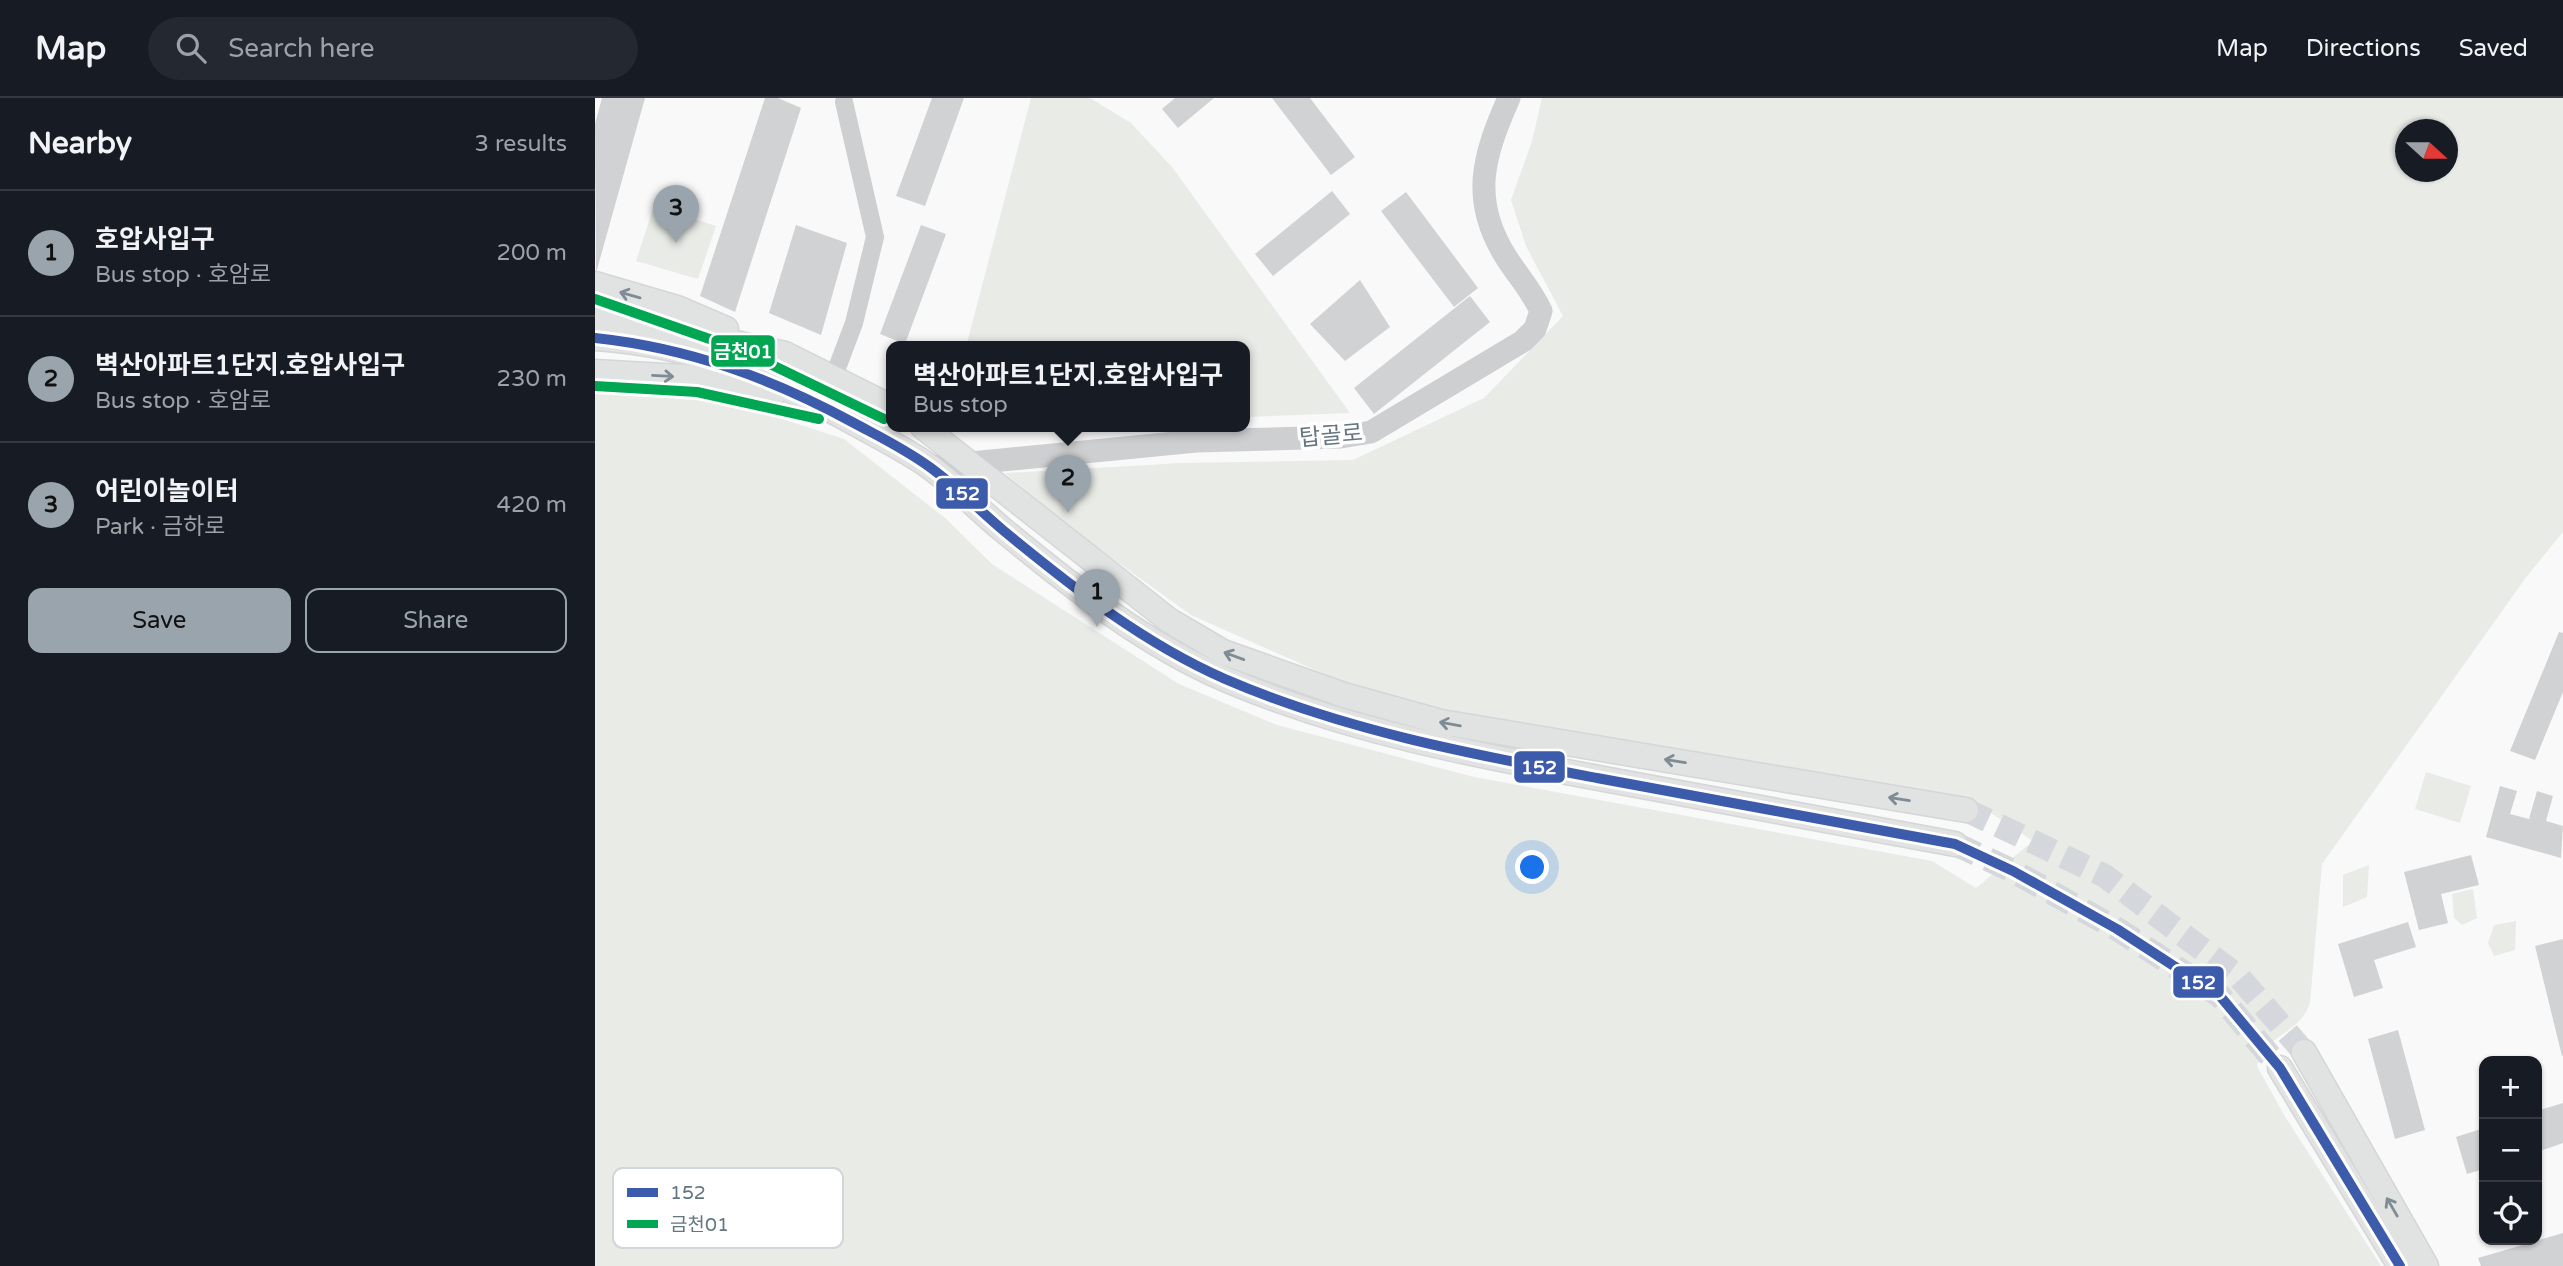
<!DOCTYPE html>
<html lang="en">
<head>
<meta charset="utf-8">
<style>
	:root { --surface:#171b24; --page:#242831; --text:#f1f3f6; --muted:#9ea1a6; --line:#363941; --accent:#99a4ac }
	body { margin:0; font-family:"Varela Round","Noto Sans KR",sans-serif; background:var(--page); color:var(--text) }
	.controls { position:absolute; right:21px; bottom:21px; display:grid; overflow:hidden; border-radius:14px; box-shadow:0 2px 5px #0004 }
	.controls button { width:63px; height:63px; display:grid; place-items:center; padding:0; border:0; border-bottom:2px solid var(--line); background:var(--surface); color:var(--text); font:35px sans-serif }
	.compass { position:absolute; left:1800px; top:21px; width:63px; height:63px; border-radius:50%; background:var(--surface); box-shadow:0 2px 5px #0004; rotate:111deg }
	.you { position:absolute; left:938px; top:770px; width:24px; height:24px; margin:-18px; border:5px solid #fff; border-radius:50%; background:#1a73e8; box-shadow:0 0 0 10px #1a73e833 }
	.badge { display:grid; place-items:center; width:46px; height:46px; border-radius:50%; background:var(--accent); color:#111; font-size:23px; font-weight:700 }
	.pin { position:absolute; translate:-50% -58px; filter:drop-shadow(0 2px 4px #0008) }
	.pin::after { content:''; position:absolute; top:37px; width:24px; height:21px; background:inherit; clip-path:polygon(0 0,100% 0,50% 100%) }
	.popup { position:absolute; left:291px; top:243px; width:364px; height:91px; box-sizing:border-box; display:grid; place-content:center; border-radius:14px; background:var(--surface); filter:drop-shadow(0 2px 5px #0005); font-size:23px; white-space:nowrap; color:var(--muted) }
	.popup b { font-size:26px; color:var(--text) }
	.popup::after { content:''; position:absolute; left:50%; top:100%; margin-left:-14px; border:14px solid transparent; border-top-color:var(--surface) }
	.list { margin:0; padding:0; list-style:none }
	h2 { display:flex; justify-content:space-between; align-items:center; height:91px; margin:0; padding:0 28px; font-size:30px }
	h2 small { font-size:23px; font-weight:400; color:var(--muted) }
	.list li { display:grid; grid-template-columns:46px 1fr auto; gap:21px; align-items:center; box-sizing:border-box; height:126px; padding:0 28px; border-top:2px solid var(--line) }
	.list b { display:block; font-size:26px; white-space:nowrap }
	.list p { margin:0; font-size:23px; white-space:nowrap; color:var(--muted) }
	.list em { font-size:23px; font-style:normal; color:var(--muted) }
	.actions { display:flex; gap:14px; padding:21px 28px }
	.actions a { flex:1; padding:16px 0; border:2px solid var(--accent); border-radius:14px; text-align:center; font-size:24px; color:var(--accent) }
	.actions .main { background:var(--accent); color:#111 }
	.icon { flex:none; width:38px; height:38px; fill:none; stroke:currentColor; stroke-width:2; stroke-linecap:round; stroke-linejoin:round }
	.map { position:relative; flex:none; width:1968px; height:1168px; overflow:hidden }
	header { display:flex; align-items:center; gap:42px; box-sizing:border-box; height:98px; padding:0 35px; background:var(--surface); border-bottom:2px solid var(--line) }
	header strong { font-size:33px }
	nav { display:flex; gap:38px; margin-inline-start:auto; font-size:24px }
	.search { width:490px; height:63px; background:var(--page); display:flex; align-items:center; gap:18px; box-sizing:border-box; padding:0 24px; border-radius:38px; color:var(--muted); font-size:26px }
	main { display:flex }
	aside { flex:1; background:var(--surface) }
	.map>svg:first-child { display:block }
	.green { fill:#e8ebe6; fill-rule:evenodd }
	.building { fill:#d0d2d3 }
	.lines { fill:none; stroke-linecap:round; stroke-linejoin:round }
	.secondary-tunnel { stroke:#d4d8dc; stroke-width:24; stroke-dasharray:24 12; stroke-linecap:butt }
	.secondary-casing { stroke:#d5d6d7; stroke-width:27 }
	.minor { stroke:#cecfd0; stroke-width:18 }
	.tertiary { stroke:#cecfd0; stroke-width:23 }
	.secondary { stroke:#e1e2e2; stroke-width:24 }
	.bus-1-casing { stroke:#fff; stroke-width:16 }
	.bus-2-casing { stroke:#fff; stroke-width:16 }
	.bus-1 { stroke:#3d5bab; stroke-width:10 }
	.bus-2 { stroke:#00a651; stroke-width:10 }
	.oneway { stroke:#7e8c96 }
	.labels { text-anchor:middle; stroke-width:7; stroke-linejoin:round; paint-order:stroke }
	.street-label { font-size:23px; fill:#657683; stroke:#fff }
	.key { fill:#fff; stroke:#d1d6da; stroke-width:2 }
	.key-label { font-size:19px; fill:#657683 }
	.line-badge { stroke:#fff; stroke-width:2.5 }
	.badge-label { font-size:19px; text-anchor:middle; font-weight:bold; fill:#fff }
</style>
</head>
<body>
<header>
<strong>Map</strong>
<div class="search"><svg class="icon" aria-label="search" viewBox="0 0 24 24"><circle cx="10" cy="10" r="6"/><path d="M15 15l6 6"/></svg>Search here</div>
<nav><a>Map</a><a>Directions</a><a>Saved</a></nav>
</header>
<main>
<aside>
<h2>Nearby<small>3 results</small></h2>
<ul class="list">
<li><span class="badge">1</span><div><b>호압사입구</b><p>Bus stop · 호암로</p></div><em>200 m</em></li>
<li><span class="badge">2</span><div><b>벽산아파트1단지.호압사입구</b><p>Bus stop · 호암로</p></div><em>230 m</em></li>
<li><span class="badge">3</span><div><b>어린이놀이터</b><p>Park · 금하로</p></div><em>420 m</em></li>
</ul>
<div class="actions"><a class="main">Save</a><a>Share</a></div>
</aside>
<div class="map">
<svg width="1968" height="1168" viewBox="0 0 1968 1168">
	<rect width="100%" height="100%" fill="#f9f9f9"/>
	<path class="green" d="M436 0H495L536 25 577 69 755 315 650 319V249H371Z
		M947 0H1968V434L1932 478 1727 766 1715 905C1704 937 1675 932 1662 968L1689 1017 1786 1168H0V284L106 295 249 341 350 420 397 466 584 586 682 627 879 679 1337 763 1381 790 1438 743 1392 712 1297 689 986 646 767 593 596 517 464 422 410 375 587 365 758 362 889 300 968 218 931 148 916 102 937 43ZM1811 32H1853V74H1811Z
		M59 108 121 128 103 181 41 163Z
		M1831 674 1876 688 1865 725 1820 711Z
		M1774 767 1772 799 1748 809V777Z
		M1878 791 1882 820 1867 827 1859 820 1857 796Z
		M1921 823 1920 852 1899 858 1893 845 1899 827Z"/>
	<path class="building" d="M7 0H50L1 175 0 26Z
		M170 0H183L206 10 140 214 105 198Z
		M337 0H369L330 108 301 98Z
		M580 0H619L583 30 567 11Z
		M677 0H715L760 59 736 77Z
		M737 93 755 116 678 178 660 156Z
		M811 94 883 190 859 209 786 113Z
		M201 127 252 145 226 237 174 215Z
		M326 127 351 136 310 246 285 236Z
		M765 182 795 229 750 263 715 226Z
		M875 198 895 224 779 316 759 290Z
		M1964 534 1968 535V594L1940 662 1915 653Z
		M1905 688 1922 693 1915 716 1934 721 1942 693 1958 698 1951 723 1968 728 1966 760 1891 739Z
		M1876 757 1884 787 1846 796 1853 825 1824 832 1809 774Z
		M1813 824 1821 849 1779 862 1788 890 1759 899 1743 846Z
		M1968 841V958H1967L1940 848Z
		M1803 932 1830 1032 1800 1041 1773 941Z
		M1968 1005V1045L1942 1054V1013Z
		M1889 1030V1071L1872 1076 1861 1039Z
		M1968 1135V1168H1886L1883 1160Z"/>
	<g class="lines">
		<path class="secondary-tunnel" d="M1371 712 1510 778 1644 879 1709 954
			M1360 746 1418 773 1522 831 1625 898 1685 970"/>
		<g class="secondary-casing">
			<path id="secondary" d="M0 186 82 210 131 231
				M0 220 42 223 190 256 296 309
				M0 240C102 247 177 279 265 328 288 341 313 353 335 369 361 388 384 412 408 432 476 488 549 546 630 581 751 633 880 657 1009 681 1126 703 1243 724 1360 746
				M0 274 104 280 179 295
				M328 329 575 523 628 554 749 597 846 624 1371 712
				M1709 954 1831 1168
				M1685 970 1805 1168"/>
		</g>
		<path class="minor" d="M239 278 259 225 280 139 249 4"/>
		<path class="tertiary" d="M335 369 601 343 746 339 776 334 928 243 940 231 946 213C937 193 923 178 911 159 875 102 888 58 914 0"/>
		<use href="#secondary" class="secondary"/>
		<g class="bus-1-casing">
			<path id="bus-1" d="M0 240C94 250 176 280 259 325 285 339 312 352 336 370 362 389 384 412 409 433 477 489 548 545 630 581 748 632 876 656 1002 680 1121 702 1241 724 1360 746L1418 773 1522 831 1625 898 1685 970 1805 1168"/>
		</g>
		<g class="bus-2-casing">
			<path id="bus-2" d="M0 201 146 252 289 321
				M0 288 102 294 224 321"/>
		</g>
		<use href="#bus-1" class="bus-1"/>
		<use href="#bus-2" class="bus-2"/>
	</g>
	<defs><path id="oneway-shaft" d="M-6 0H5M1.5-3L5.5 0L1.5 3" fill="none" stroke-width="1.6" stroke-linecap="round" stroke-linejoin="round" transform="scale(1.75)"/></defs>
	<g class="oneway">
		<use href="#oneway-shaft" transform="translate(35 197) rotate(-164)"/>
		<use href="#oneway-shaft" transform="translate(68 278) rotate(3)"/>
		<use href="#oneway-shaft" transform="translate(639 558) rotate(-160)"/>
		<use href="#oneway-shaft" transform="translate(855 626) rotate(-170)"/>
		<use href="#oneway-shaft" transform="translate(1080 663) rotate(-171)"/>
		<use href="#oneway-shaft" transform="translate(1304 701) rotate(-171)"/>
		<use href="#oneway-shaft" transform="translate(1797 1109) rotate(-120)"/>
	</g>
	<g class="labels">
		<g class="street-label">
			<text transform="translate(736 337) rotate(-5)" y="8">탑골로</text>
		</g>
	</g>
	<rect x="18" y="1070" width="230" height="80" rx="10" class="key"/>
	<rect x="32" y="1090" width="31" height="9" fill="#3d5bab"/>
	<rect x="32" y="1122" width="31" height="8" fill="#00a651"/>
	<g class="key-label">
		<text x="75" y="1101">152</text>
		<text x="75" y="1133">금천01</text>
	</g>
	<g class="line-badge">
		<rect x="115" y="236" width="66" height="34" rx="7" fill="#00a651"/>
		<rect x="340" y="379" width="54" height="33" rx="7" fill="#3d5bab"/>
		<rect x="918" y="652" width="53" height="34" rx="7" fill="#3d5bab"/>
		<rect x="1577" y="867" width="53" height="34" rx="7" fill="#3d5bab"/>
	</g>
	<g class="badge-label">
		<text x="148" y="260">금천01</text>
		<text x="367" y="402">152</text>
		<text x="944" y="676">152</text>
		<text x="1603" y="891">152</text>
	</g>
</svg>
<div class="controls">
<button>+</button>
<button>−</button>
<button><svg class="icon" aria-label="locate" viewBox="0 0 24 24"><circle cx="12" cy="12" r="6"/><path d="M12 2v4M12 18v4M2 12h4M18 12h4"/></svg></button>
</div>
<svg class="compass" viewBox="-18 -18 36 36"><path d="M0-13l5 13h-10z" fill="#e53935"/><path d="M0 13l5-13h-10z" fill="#9ea1a6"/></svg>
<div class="you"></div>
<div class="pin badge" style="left:502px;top:529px">1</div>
<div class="pin badge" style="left:473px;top:415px">2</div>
<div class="popup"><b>벽산아파트1단지.호압사입구</b>Bus stop</div>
<div class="pin badge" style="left:81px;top:145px">3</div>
</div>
</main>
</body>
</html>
